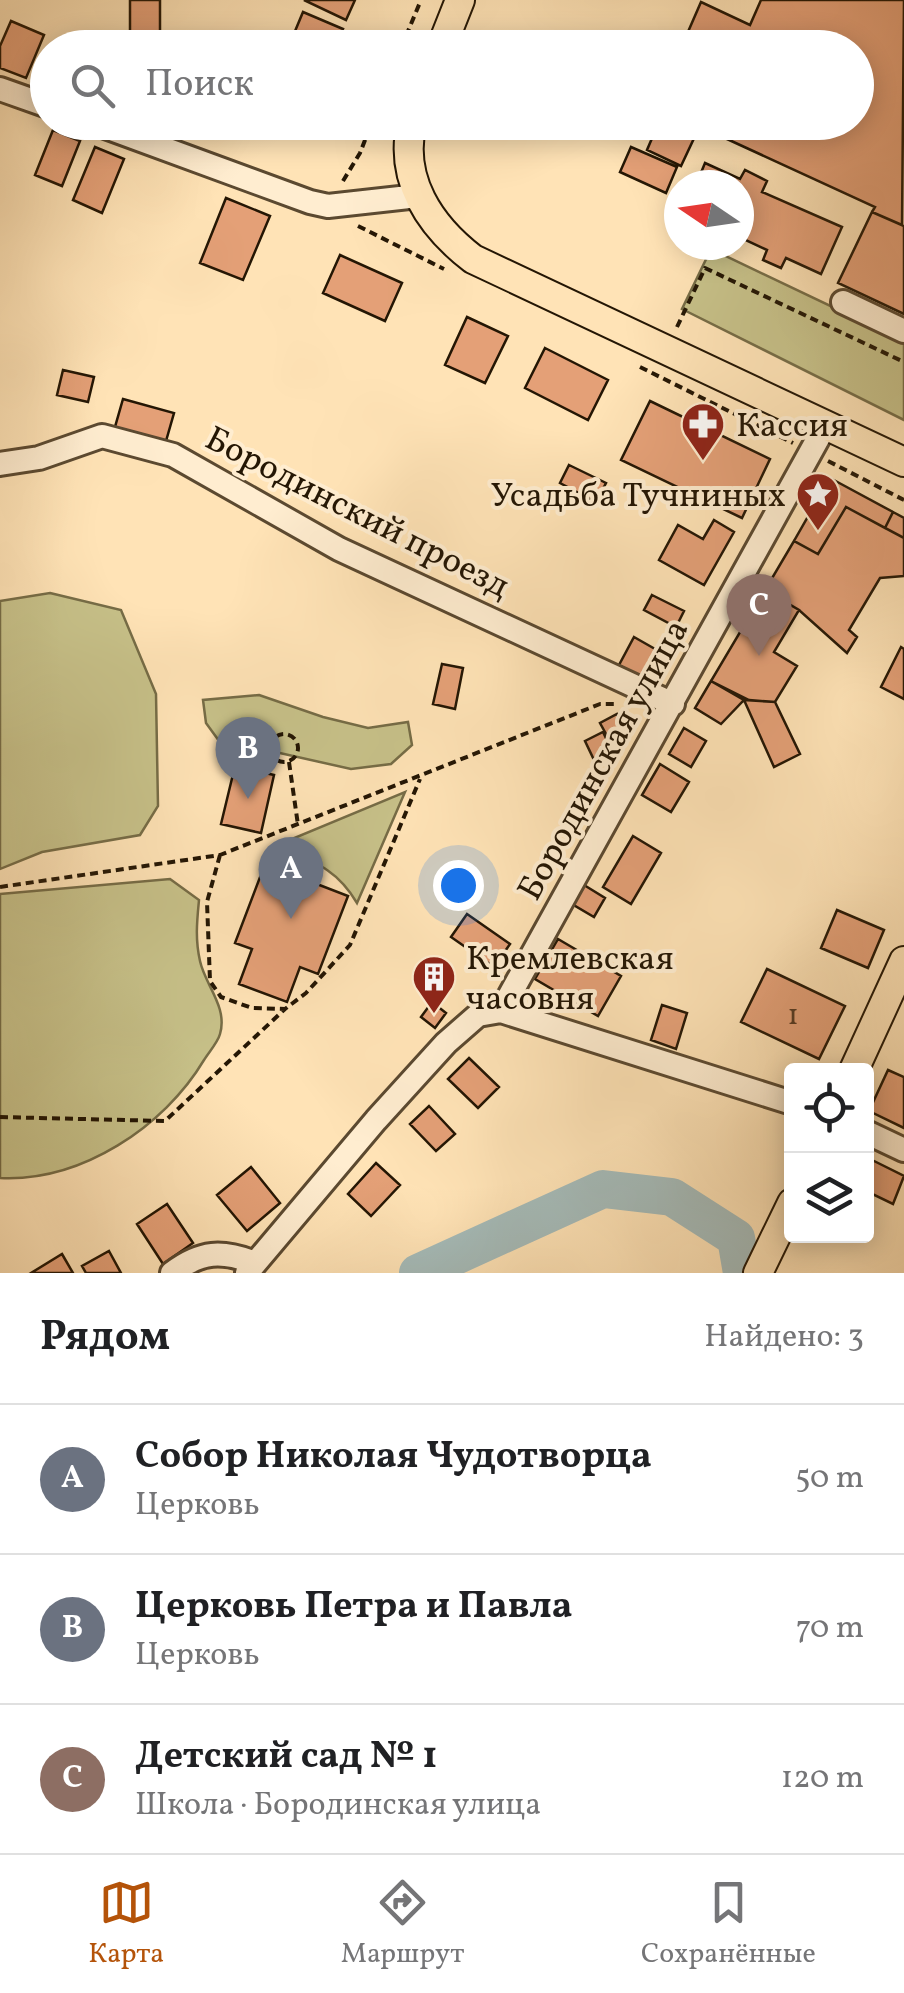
<!DOCTYPE html>
<html lang="ru">
<head>
<meta charset="utf-8">
<style>
	:root { --surface:#fff; --page:#f2f2f2; --text:#202124; --muted:#757577; --line:#e0e0e0; --accent:#b45309 }
	body { margin:0; font-family:Vollkorn,serif; background:var(--page); color:var(--text) }
	.controls { position:absolute; right:30px; bottom:30px; display:grid; overflow:hidden; border-radius:10px; box-shadow:0 5px 25px #0003 }
	.controls button { width:90px; height:90px; display:grid; place-items:center; padding:0; border:0; border-bottom:2px solid var(--line); background:var(--surface); color:var(--text); font:50px sans-serif }
	.compass { position:absolute; left:664px; top:170px; width:90px; height:90px; border-radius:50%; background:var(--surface); box-shadow:0 5px 25px #0003; rotate:283deg }
	.you { position:absolute; left:458px; top:885px; width:35px; height:35px; margin:-25px; border:8px solid #fff; border-radius:50%; background:#1a73e8; box-shadow:0 0 0 15px #1a73e833 }
	.badge { display:grid; place-items:center; width:65px; height:65px; border-radius:50%; background:var(--accent); color:#fff; font-size:32px; font-weight:700 }
	.pin { position:absolute; translate:-50% -82px; filter:drop-shadow(0 2px 5px #0008) }
	.pin::after { content:''; position:absolute; top:52px; width:35px; height:30px; background:inherit; clip-path:polygon(0 0,100% 0,50% 100%) }
	.list { margin:0; padding:0; list-style:none }
	h2 { display:flex; justify-content:space-between; align-items:center; height:130px; margin:0; padding:0 40px; font-size:42px }
	h2 small { font-size:32px; font-weight:400; color:var(--muted) }
	.list li { display:grid; grid-template-columns:65px 1fr auto; gap:30px; align-items:center; box-sizing:border-box; height:150px; padding:0 40px; border-top:2px solid var(--line) }
	.list b { display:block; font-size:38px; white-space:nowrap }
	.list p { margin:0; font-size:32px; white-space:nowrap; color:var(--muted) }
	.list em { font-size:32px; font-style:normal; color:var(--muted) }
	.icon { flex:none; width:55px; height:55px; fill:none; stroke:currentColor; stroke-width:2; stroke-linecap:round; stroke-linejoin:round }
	.map { position:relative; flex:none; width:904px; height:1273px; overflow:hidden }
	.search { position:absolute; background:var(--surface); box-shadow:0 5px 25px #0003; left:30px; right:30px; top:30px; height:110px; display:flex; align-items:center; gap:25px; box-sizing:border-box; padding:0 35px; border-radius:55px; color:var(--muted); font-size:38px }
	.sheet { height:580px; background:var(--surface) }
	nav { display:flex; justify-content:space-around; align-items:center; box-sizing:border-box; height:140px; border-top:2px solid var(--line); background:var(--surface); font-size:28px; color:var(--muted) }
	nav a { display:grid; justify-items:center; gap:5px }
	nav .on { color:var(--accent) }
	.map>svg:first-child { display:block }
	.green { fill:#c7c189; stroke:#766c46; stroke-width:2.5 }
	.lines { fill:none; stroke-linecap:round; stroke-linejoin:round }
	.river { stroke:#a5bbb9; stroke-width:38 }
	.building { fill:#e4a077; stroke:#241604; stroke-width:2.5 }
	.minor-casing { stroke:#5b4930; stroke-width:28 }
	.major-casing { stroke:#241604; stroke-width:32 }
	.path { stroke:#241604; stroke-width:4; stroke-dasharray:8 5; stroke-linecap:butt }
	.minor { stroke:#ffedd0; stroke-width:22 }
	.major { stroke:#ffe3b6; stroke-width:28 }
	.labels { text-anchor:middle; stroke-width:8; stroke-linejoin:round; paint-order:stroke }
	.number-label { font-size:30px; fill:#543821 }
	.poi-label { font-size:35px; fill:#241604; stroke:#ffedd0; text-anchor:start }
	.street-label { font-size:35px; fill:#241604; stroke:#ffedd0 }
</style>
</head>
<body>
<div class="map">
<svg width="904" height="1273" viewBox="0 0 904 1273">
	<rect width="100%" height="100%" fill="#ffe3b6"/>
	<filter id="stains"><feTurbulence type="fractalNoise" baseFrequency=".002" numOctaves="4"/><feColorMatrix values="0 0 0 0 .2 0 0 0 0 .09 0 0 0 0 .02 0 0 0 .5 -.17"/></filter>
	<radialGradient id="worn" r=".72"><stop offset=".6" stop-color="#630" stop-opacity="0"/><stop offset="1" stop-color="#630" stop-opacity=".3"/></radialGradient>
	<path class="green" d="M711 249 904 341V420L682 309Z
		M50 593 121 610 156 694 158 806 140 835 42 852 0 869V601Z
		M259 695 323 717 368 728 408 722 412 745 391 764 351 769 262 749 222 745 206 723 203 700Z
		M405 792 357 903C335 866 312 862 275 846Z
		M170 879 199 900C197 921 195 939 200 961 205 985 228 1007 220 1034 218 1042 209 1052 204 1060 164 1127 81 1182 0 1178V894Z"/>
	<g class="lines">
		<path class="river" d="M418 1273 603 1189 672 1197 736 1238 742 1273"/>
	</g>
	<path class="building" d="M130 0H160V37L130 38Z
		M304 0H355L346 20Z
		M761 0H904L902 225 872 212 875 207 690 122H856V48H681L701 2 750 25Z
		M303 12 343 29 334 48H288Z
		M11 21 44 35 26 78 0 68V46Z
		M659 122H671L696 134 681 166 647 150Z
		M53 130 80 141 62 186 35 175Z
		M95 147 124 159 102 213 73 200Z
		M631 147 677 167 666 193 620 172Z
		M705 163 740 179 745 170 767 181 762 192 842 227 821 274 786 258 781 268 763 260 767 250 739 237V185H696Z
		M226 198 270 216 243 280 200 263Z
		M872 212 904 226V314L838 283Z
		M340 255 402 283 385 321 323 293Z
		M467 317 508 336 485 383 445 365Z
		M545 348 608 380 588 420 525 388Z
		M63 370 94 377 88 402 57 395Z
		M123 399 174 413 166 441 115 427Z
		M650 401 770 459 742 518 621 460Z
		M569 465 606 483 596 502 560 483Z
		M830 478 893 512 885 528 846 507 818 554 794 541Z
		M846 507 904 538V576L880 578 849 630 857 637 847 653 799 610 765 590 794 541 818 554Z
		M893 512 904 518V538L885 528Z
		M714 520 734 532 704 585 659 560 678 525 703 539Z
		M765 590 799 610 774 652 797 666 775 702 744 700 711 681Z
		M652 595 684 611 676 627 644 610Z
		M634 637 662 653 647 681 619 665Z
		M901 647 904 649V699L881 687Z
		M442 664 463 668 455 709 433 704Z
		M711 681 749 700 775 702 800 754 774 767 744 700 721 724 695 708Z
		M617 714 628 733 611 743 600 723Z
		M684 728 706 741 691 767 669 754Z
		M603 732 613 753 595 762 585 741Z
		M660 764 689 782 671 812 642 795Z
		M235 766 274 775 261 833 221 824Z
		M633 836 661 853 631 904 603 887Z
		M265 864 348 896 318 974 300 967 287 1002 239 984 252 949 235 943Z
		M584 885 605 898 594 917 572 904Z
		M837 910 884 930 868 968 821 948Z
		M467 914 510 944 494 967 451 937Z
		M558 939 621 976 598 1016 535 979Z
		M767 969 845 1006 819 1059 741 1022Z
		M432 1002 446 1013 435 1028 421 1017Z
		M662 1005 687 1013 676 1049 651 1040Z
		M469 1058 499 1087 478 1108 448 1079Z
		M888 1070 904 1077V1128L869 1111Z
		M429 1106 455 1134 436 1151 410 1124Z
		M866 1157 904 1176 893 1204 866 1191Z
		M376 1163 400 1185 371 1216 348 1194Z
		M251 1167 280 1203 247 1231 217 1195Z
		M167 1204 193 1243 163 1264 137 1224Z
		M109 1251 121 1273H86L82 1266Z
		M62 1254 73 1273H31Z"/>
	<g class="lines">
		<g class="minor-casing">
			<path id="minor" d="M0 89 48 106
				M92 122 310 202 328 206 418 196
				M843 302 904 331
				M0 464 39 458 102 436 173 455 339 549 673 704
				M501 1011 825 426
				M866 1132 904 1150
				M172 1273C201 1251 222 1250 255 1263
				M247 1273 376 1120 446 1043 478 1015 501 1011 792 1103"/>
		</g>
		<g class="major-casing">
			<path id="major" d="M441 48 460 0
				M412 122C398 179 430 226 473 259L904 462
				M854 1070 904 961
				M758 1273 792 1203"/>
		</g>
		<path class="path" d="M401 48 421 0
			M343 181 360 153 372 122
			M358 226 444 269
			M677 327 705 268 904 362
			M640 367 793 443
			M828 461 904 500
			M270 748a14 14 0 1 1 28 0a14 14 0 1 1-28 0Z
			M289 762 298 825
			M220 855 207 902 210 981 221 997 252 1008 285 1009 306 993 350 945 420 779
			M0 887 220 855 600 704H618
			M0 1117 165 1121 285 1009"/>
		<use href="#minor" class="minor"/>
		<use href="#major" class="major"/>
	</g>
	<defs>
		<g id="pharmacy-pin" transform="scale(2.25)"><path d="M0 17L-7.5 6A9.5 9.5 0 1 1 7.5 6Z" fill="#8f2418" stroke="#ffedd0"/><path d="M-2-6h4v4h4v4h-4v4h-4v-4h-4v-4h4Z" fill="#fff"/></g>
		<g id="sight-pin" transform="scale(2.25)"><path d="M0 17L-7.5 6A9.5 9.5 0 1 1 7.5 6Z" fill="#8f2418" stroke="#ffedd0"/><path d="M0-6L1.8-2.2L6-1.7L2.9 1.2L3.7 5.4L0 3.3L-3.7 5.4L-2.9 1.2L-6-1.7L-1.8-2.2Z" fill="#fff"/></g>
		<g id="building-pin" transform="scale(2.25)"><path d="M0 17L-7.5 6A9.5 9.5 0 1 1 7.5 6Z" fill="#8f2418" stroke="#ffedd0"/><path d="M-4-6H4V6H1V3H-1V6H-4ZM-2.5-4.3h1.7v1.8h-1.7ZM.8-4.3h1.7v1.8H.8ZM-2.5-1h1.7V.8h-1.7ZM.8-1h1.7V.8H.8Z" fill="#fff"/></g>
	</defs>
	<g fill-rule="evenodd">
		<use href="#pharmacy-pin" x="703" y="424"/>
		<use href="#sight-pin" x="818" y="494"/>
		<use href="#building-pin" x="434" y="977"/>
	</g>
	<g class="labels">
		<g class="number-label">
			<text x="793" y="1024">1</text>
		</g>
		<g class="poi-label">
			<text x="736" y="436">Кассия</text>
			<text x="786" y="506" text-anchor="end">Усадьба Тучниных</text>
			<text x="466" y="969">Кремлевская<tspan x="466" dy="40">часовня</tspan></text>
		</g>
		<g class="street-label">
			<text transform="translate(358 511) rotate(27)" y="12">Бородинский проезд</text>
			<text transform="translate(602 759) rotate(-61)" y="12">Бородинская улица</text>
		</g>
	</g>
	<rect width="100%" height="100%" filter="url(#stains)"/>
	<rect width="100%" height="100%" fill="url(#worn)"/>
</svg>
<div class="controls">
<button><svg class="icon" aria-label="locate" viewBox="0 0 24 24"><circle cx="12" cy="12" r="6"/><path d="M12 2v4M12 18v4M2 12h4M18 12h4"/></svg></button>
<button><svg class="icon" aria-label="layers" viewBox="0 0 24 24"><path d="M12 4l9 5-9 5-9-5zM3 14l9 5 9-5"/></svg></button>
</div>
<svg class="compass" viewBox="-18 -18 36 36"><path d="M0-13l5 13h-10z" fill="#e53935"/><path d="M0 13l5-13h-10z" fill="#757577"/></svg>
<div class="you"></div>
<div class="pin badge" style="left:291px;top:919px;background:#6b7280">A</div>
<div class="pin badge" style="left:248px;top:799px;background:#6b7280">B</div>
<div class="pin badge" style="left:759px;top:656px;background:#8d6e63">C</div>
<div class="search"><svg class="icon" aria-label="search" viewBox="0 0 24 24"><circle cx="10" cy="10" r="6"/><path d="M15 15l6 6"/></svg>Поиск</div>
</div>
<section class="sheet">
<h2>Рядом<small>Найдено: 3</small></h2>
<ul class="list">
<li><span class="badge" style="background:#6b7280">A</span><div><b>Собор Николая Чудотворца</b><p>Церковь</p></div><em>50 m</em></li>
<li><span class="badge" style="background:#6b7280">B</span><div><b>Церковь Петра и Павла</b><p>Церковь</p></div><em>70 m</em></li>
<li><span class="badge" style="background:#8d6e63">C</span><div><b>Детский сад № 1</b><p>Школа · Бородинская улица</p></div><em>120 m</em></li>
</ul>
</section>
<nav>
<a class="on"><svg class="icon" aria-label="map" viewBox="0 0 24 24"><path d="M3 6l6-2 6 2 6-2v14l-6 2-6-2-6 2zM9 4v14M15 6v14"/></svg>Карта</a>
<a><svg class="icon" aria-label="directions" viewBox="0 0 24 24"><path d="M12 3l9 9-9 9-9-9zM9 14v-3h6M13 9l2 2-2 2"/></svg>Маршрут</a>
<a><svg class="icon" aria-label="saved" viewBox="0 0 24 24"><path d="M7 4h10v16l-5-4-5 4z"/></svg>Сохранённые</a>
</nav>
</body>
</html>
